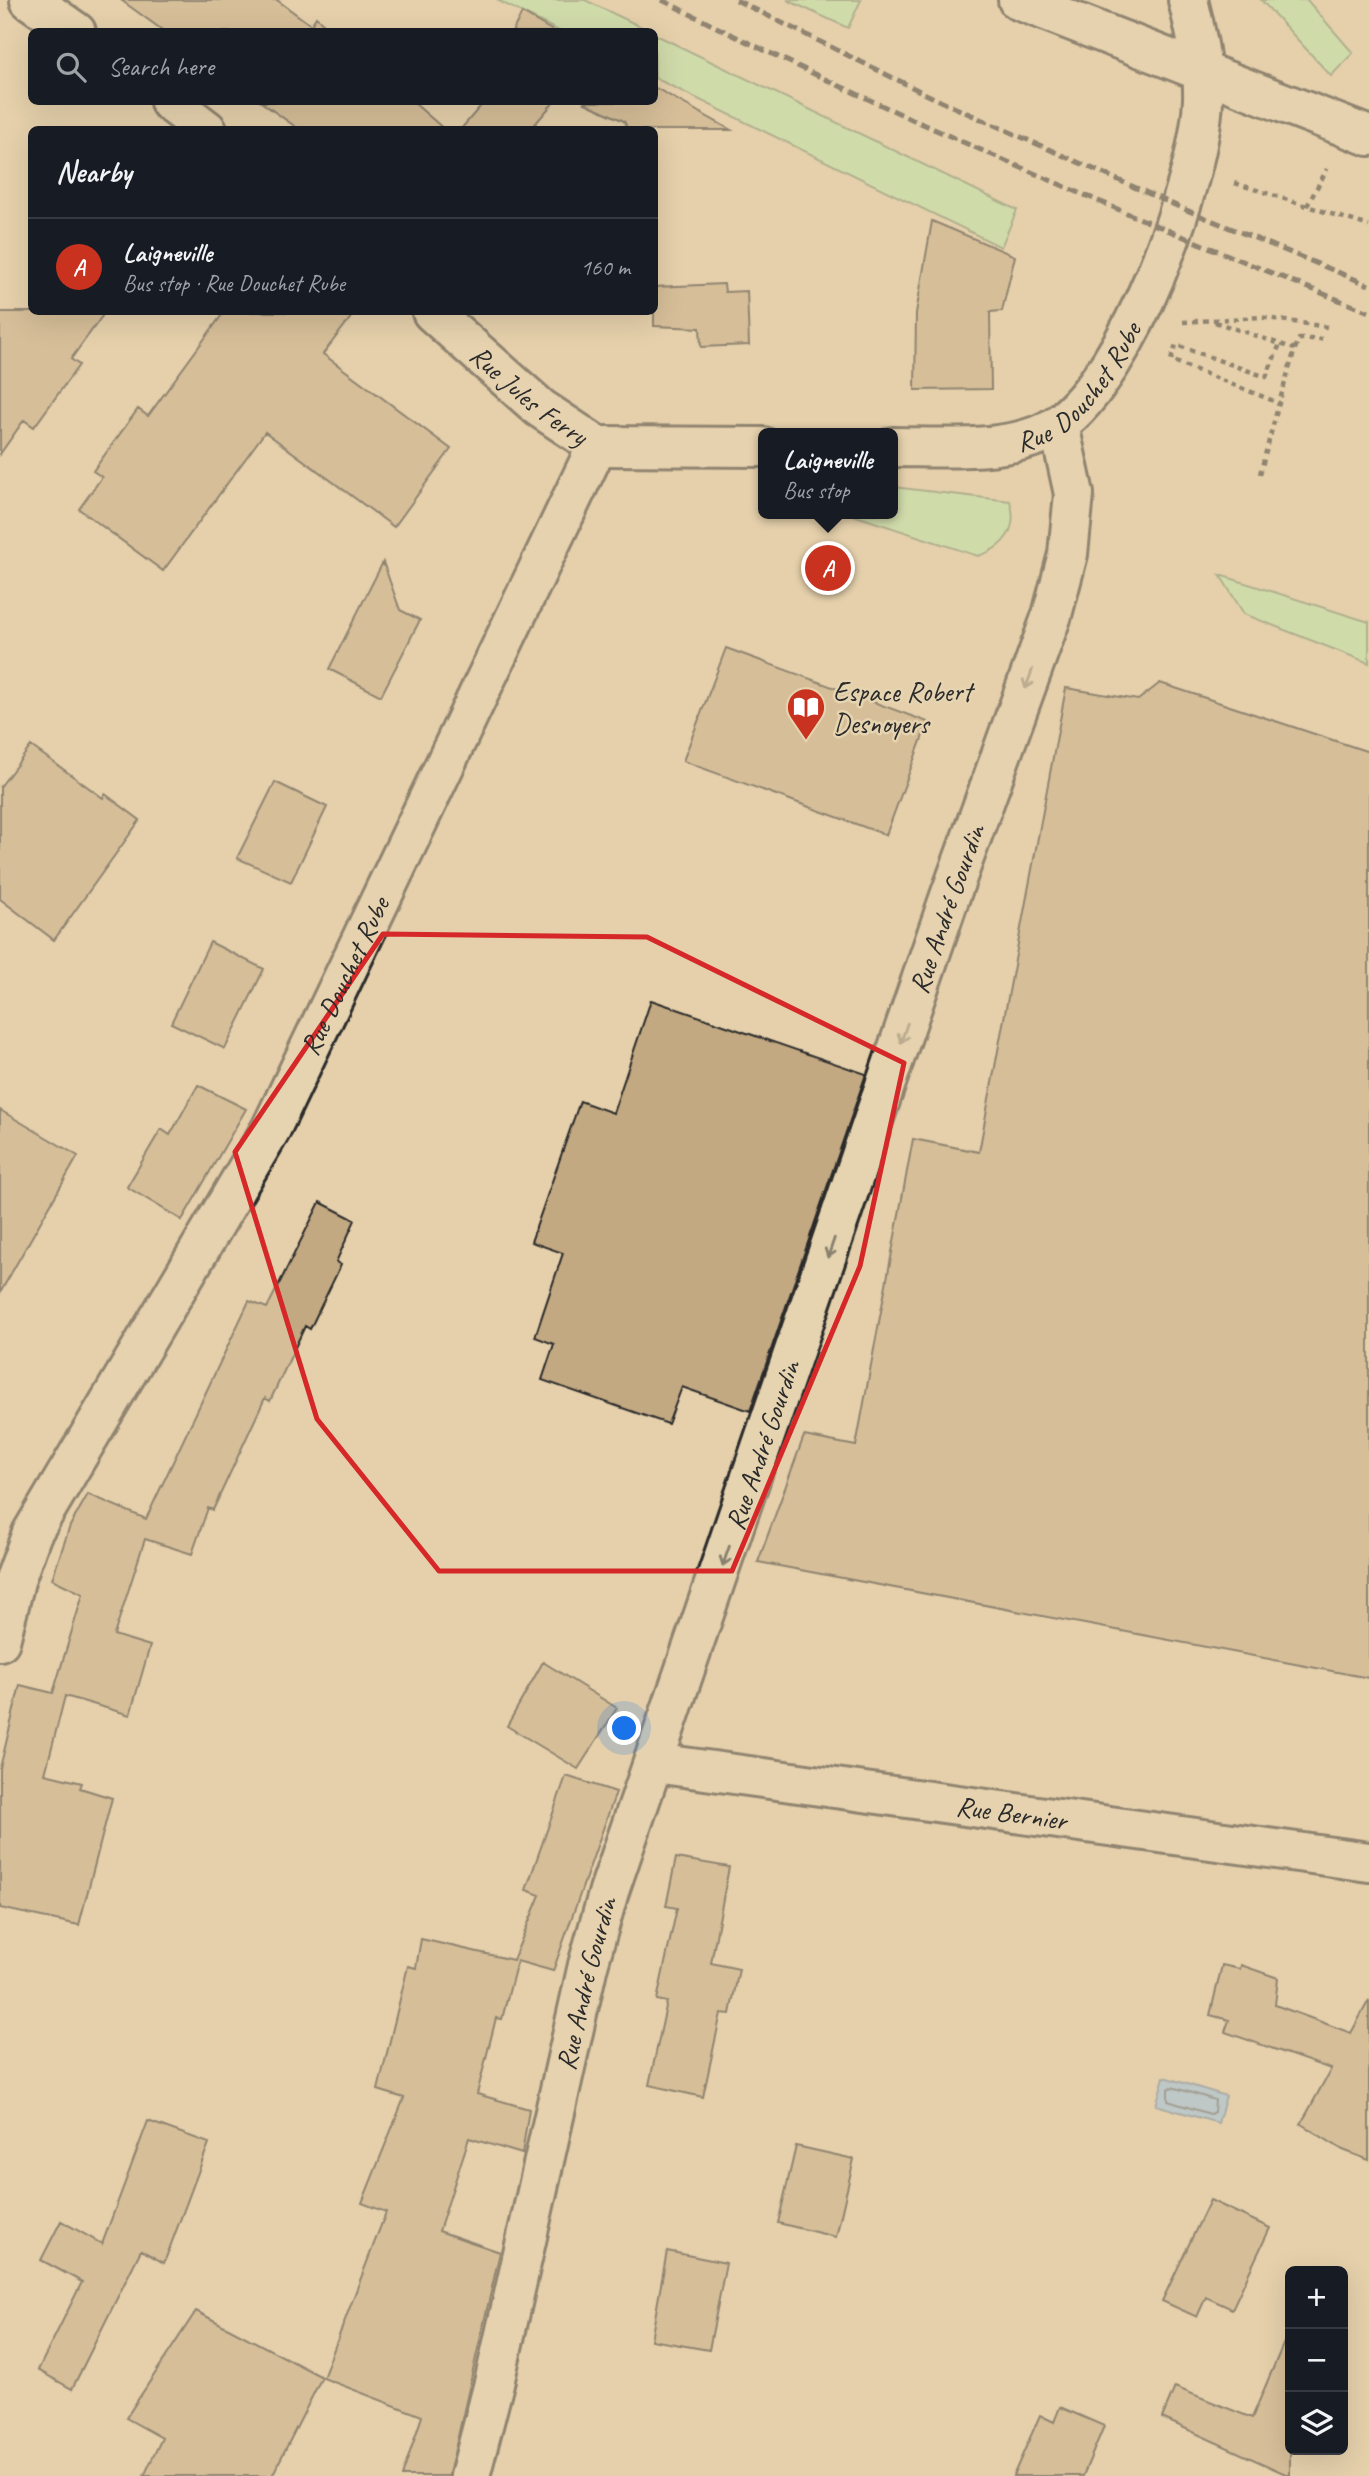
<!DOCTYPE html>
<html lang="en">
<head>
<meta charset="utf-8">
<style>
	:root { --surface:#171b24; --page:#20242c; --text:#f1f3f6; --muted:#9ea1a6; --line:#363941; --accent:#c8321e }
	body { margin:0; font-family:Caveat,sans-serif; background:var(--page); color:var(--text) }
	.controls { position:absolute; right:21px; bottom:21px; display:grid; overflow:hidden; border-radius:10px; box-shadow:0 7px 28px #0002 }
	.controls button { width:63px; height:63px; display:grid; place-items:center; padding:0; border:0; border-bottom:2px solid var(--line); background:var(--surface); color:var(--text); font:35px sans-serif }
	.you { position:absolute; left:625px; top:1729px; width:24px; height:24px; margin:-18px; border:5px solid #fff; border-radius:50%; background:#1a73e8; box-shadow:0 0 0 10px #1a73e833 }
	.badge { display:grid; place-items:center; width:46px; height:46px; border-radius:50%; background:var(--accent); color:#fff; font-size:23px; font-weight:700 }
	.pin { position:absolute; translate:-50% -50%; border:4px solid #fff; box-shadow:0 2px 7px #0006 }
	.popup { position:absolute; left:758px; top:428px; width:140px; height:91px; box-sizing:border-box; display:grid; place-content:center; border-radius:10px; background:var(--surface); filter:drop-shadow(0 2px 5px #0005); font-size:23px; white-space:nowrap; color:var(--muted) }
	.popup b { font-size:26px; color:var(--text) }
	.popup::after { content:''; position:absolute; left:50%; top:100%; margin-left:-14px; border:14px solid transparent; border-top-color:var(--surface) }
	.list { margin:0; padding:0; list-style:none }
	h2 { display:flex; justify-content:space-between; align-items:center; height:91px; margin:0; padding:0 28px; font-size:30px }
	h2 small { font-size:23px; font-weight:400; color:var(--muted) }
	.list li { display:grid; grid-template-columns:46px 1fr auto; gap:21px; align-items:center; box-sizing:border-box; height:98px; padding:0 28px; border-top:2px solid var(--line) }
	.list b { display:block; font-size:26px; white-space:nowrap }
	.list p { margin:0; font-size:23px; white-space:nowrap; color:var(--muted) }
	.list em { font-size:23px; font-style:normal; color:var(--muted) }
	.icon { flex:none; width:38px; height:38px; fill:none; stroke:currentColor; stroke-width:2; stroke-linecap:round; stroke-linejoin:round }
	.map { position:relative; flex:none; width:1369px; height:2476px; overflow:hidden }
	.search { position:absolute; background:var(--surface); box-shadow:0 7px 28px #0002; left:28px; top:28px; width:630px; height:77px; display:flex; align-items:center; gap:18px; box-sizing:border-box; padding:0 24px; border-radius:10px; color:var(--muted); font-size:26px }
	.panel { position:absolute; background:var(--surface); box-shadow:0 7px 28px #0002; left:28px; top:126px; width:630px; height:189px; border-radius:10px }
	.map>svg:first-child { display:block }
	.green { fill:#b7e9a9; stroke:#718a6a; stroke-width:2 }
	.water { fill:#8fbee9; stroke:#67839d; stroke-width:2 }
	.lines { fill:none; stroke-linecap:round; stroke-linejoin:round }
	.shore { stroke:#536677; stroke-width:2 }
	.building { fill:#c3a982; stroke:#2b2b2b; stroke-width:2 }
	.street-casing { stroke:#2b2b2b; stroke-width:44 }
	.path { stroke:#2b2b2b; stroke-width:4.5; stroke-dasharray:5 5; stroke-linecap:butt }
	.street { stroke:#e6d4b1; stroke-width:38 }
	.rail { stroke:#2b2b2b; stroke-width:5; stroke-dasharray:10 5; stroke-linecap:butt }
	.oneway { stroke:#88806e }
	.marked { fill:none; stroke:#d62828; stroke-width:5; stroke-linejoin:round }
	.labels { text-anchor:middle; stroke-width:5; stroke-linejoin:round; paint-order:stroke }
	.street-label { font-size:28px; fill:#2b2b2b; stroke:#e6d4b1 }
	.poi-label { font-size:28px; fill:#2b2b2b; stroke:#e6d4b1; text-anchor:start }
</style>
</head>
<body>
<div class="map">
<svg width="1369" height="2476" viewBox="0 0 1369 2476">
	<rect width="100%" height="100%" fill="#e5d0ab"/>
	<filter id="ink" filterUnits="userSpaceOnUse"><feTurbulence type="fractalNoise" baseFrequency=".0143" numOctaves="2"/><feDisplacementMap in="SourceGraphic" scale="14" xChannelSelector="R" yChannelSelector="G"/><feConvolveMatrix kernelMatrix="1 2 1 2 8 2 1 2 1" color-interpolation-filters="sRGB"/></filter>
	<g filter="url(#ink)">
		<path class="green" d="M497 0H585L650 31H559Z
			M787 0H861L848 28Z
			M1261 0H1307L1353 53 1331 76Z
			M654 34 1017 210 1001 247 655 78Z
			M893 487 1010 501C1019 529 1004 548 978 556L850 514H893Z
			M1220 575 1369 622V663L1244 614Z"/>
		<path class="water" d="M1164 2077 1226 2096 1218 2123 1156 2105Z"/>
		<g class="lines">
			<path class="shore" d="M1172 2087 1215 2100 1214 2112 1210 2114 1168 2101V2089Z"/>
		</g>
		<path class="building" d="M121 0H277L311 25 316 17 333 32H165Z
			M522 13 555 32H512Z
			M654 87 731 130H628L624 121 583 102H654Z
			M261 102H413L445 130H300Z
			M484 102H554L530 130H460Z
			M932 221 1015 256 1002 311 990 312 991 389 915 390 916 313Z
			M724 284 725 292 747 291 749 345 701 347 700 328 654 326V287Z
			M0 312H105L71 359 79 365 34 427 24 420 0 454Z
			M224 312H355L323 354 451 449 394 527 265 432 163 571 79 509 102 477 93 471 138 409 148 416Z
			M383 562 400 610 420 620 381 696 329 669Z
			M726 648 928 722 886 835 683 761Z
			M1160 683 1369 752V1678L758 1562 804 1436 856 1446 913 1139 979 1152 1066 688 1138 700Z
			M31 746 103 798 105 794 140 820 54 940 0 899V787Z
			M275 782 327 807 291 882 237 858Z
			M210 942 264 969 225 1049 171 1023Z
			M651 1000 866 1074 750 1411 682 1387 668 1424 542 1380 554 1344 535 1337 563 1253 531 1242 580 1101 613 1113Z
			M198 1085 246 1109 182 1220 127 1187 161 1129 170 1135Z
			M0 1110 78 1156 0 1293Z
			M320 1202 355 1220 336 1262 341 1265 310 1329 305 1326 270 1401 265 1398 213 1510 208 1508 192 1554 145 1539 114 1635 150 1646 130 1715 65 1696 45 1774 82 1783 80 1788 112 1798 79 1925 0 1908V1768L20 1685 53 1693 83 1594 52 1579 70 1526 88 1494 146 1519 249 1301 267 1308Z
			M543 1662 617 1708 578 1769 507 1726Z
			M566 1776 616 1792 553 1971 517 1961 502 2019 496 2018 477 2094 529 2109 522 2154 469 2138 439 2231 500 2252 449 2476H402L422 2416 323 2378 386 2212 362 2203 404 2098 378 2090 408 1966 416 1968 421 1939 513 1960 540 1895 526 1890Z
			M676 1858 729 1867 711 1963 739 1969 730 2014 721 2013 703 2097 649 2085 667 2002 657 2000 677 1908 666 1906Z
			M1222 1965 1240 1969 1241 1965 1278 1978 1275 2005 1351 2033 1369 2000V2160L1343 2150 1301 2124 1331 2069 1225 2032 1229 2020 1210 2015Z
			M148 2121 209 2143 164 2263 141 2250 72 2389 38 2370 82 2282 41 2260 61 2221 102 2244Z
			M796 2146 854 2159 836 2237 778 2223Z
			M1210 2200 1270 2228 1232 2309 1206 2297 1197 2317 1162 2301Z
			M667 2251 726 2263 709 2350 651 2340Z
			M196 2311 322 2377 272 2476H144L162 2438 126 2418Z
			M1290 2328V2476L1162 2418 1175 2387 1252 2418Z
			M1060 2407 1104 2426 1083 2476H1013L1040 2415 1054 2422Z"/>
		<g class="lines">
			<g class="street-casing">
				<g id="street">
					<path d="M30 0 76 32"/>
					<path d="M1018 0 1369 136"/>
					<path d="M170 102 207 130"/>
					<path id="s1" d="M432 312 540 408 597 446"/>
					<path d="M597 446 763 447"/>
					<path id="s2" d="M893 447C941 447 1019 454 1059 424 1129 373 1199 185 1203 100 1204 66 1196 33 1188 0"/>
					<path id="s3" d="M0 1641 16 1577 32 1533 271 1129 597 446"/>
					<path id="s4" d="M655 1763 1369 1862"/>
					<path id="s5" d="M470 2476 495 2379 588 1965 609 1891 949 899 1052 615 1068 554 1074 494 1059 425"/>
				</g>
			</g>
			<path class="path" d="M1235 183 1369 226
				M1307 206 1327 169
				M1183 322 1260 317 1327 327
				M1215 322 1295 349 1279 403
				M1295 349 1299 339H1322
				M1260 474 1279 403 1171 360 1176 345 1266 377 1280 344"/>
			<use href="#street" class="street"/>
			<path class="rail" d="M662 0C893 116 1130 217 1369 312
				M736 0 940 101 1179 207 1369 285"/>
		</g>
		<defs><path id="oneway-shaft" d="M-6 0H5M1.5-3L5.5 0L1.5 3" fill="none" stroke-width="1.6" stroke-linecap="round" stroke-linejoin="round" transform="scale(1.75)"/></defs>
		<g class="oneway">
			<use href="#oneway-shaft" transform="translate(1029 679) rotate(110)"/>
			<use href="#oneway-shaft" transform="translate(904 1033) rotate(109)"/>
			<use href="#oneway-shaft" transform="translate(831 1248) rotate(109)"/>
			<use href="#oneway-shaft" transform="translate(726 1556) rotate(109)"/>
		</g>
	</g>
	<path d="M0 0H1369V2476H0ZM383 934 647 937 904 1063 860 1266 732 1571H439L317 1419 235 1152Z" fill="#e5d0ab" fill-opacity=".55" fill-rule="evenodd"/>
	<path class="marked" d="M383 934 647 937 904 1063 860 1266 732 1571H439L317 1419 235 1152Z"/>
	<defs>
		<g id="library-pin" transform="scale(2.0125)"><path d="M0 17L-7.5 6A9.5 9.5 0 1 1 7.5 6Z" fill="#c8321e" stroke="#e6d4b1"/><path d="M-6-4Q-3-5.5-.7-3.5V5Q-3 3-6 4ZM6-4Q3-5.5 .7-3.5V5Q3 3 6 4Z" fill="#fff"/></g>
	</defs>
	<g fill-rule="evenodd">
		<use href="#library-pin" x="806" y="707"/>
	</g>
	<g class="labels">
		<g class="street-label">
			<text dy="10" stroke="none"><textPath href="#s2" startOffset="210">Rue Douchet Rube</textPath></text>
			<text dy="10" stroke="none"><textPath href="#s1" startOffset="128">Rue Jules Ferry</textPath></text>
			<text dy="10" stroke="none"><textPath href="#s5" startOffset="1640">Rue André Gourdin</textPath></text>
			<text dy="10" stroke="none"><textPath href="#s3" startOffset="752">Rue Douchet Rube</textPath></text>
			<text dy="10" stroke="none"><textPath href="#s5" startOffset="1073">Rue André Gourdin</textPath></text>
			<text dy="10" stroke="none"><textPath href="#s4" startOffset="360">Rue Bernier</textPath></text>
			<text dy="10" stroke="none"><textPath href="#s5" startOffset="506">Rue André Gourdin</textPath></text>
		</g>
		<g class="poi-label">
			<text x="833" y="701">Espace Robert<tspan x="833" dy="32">Desnoyers</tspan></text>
		</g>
	</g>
</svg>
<div class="controls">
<button>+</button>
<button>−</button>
<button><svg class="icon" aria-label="layers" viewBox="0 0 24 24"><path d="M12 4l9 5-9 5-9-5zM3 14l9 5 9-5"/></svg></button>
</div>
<div class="you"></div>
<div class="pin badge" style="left:828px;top:568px">A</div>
<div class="popup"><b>Laigneville</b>Bus stop</div>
<div class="search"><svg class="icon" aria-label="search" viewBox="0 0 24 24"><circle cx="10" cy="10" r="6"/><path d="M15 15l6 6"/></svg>Search here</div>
<section class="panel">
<h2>Nearby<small></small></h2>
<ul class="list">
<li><span class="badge">A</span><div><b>Laigneville</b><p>Bus stop · Rue Douchet Rube</p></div><em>160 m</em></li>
</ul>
</section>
</div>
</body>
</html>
